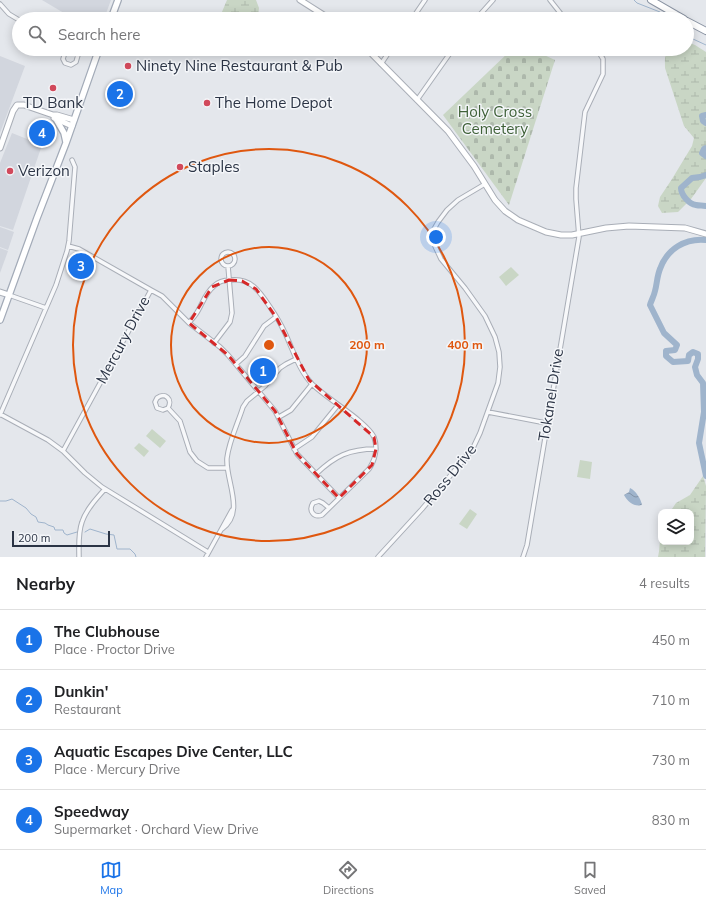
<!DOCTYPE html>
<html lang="en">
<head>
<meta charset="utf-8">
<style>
	:root { --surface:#fff; --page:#f6f6f6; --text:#202124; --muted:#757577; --line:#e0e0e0; --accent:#1a73e8 }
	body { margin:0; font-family:Mulish,sans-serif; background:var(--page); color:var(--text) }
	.controls { position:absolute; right:12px; bottom:12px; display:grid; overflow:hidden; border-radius:8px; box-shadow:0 2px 10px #0003 }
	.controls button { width:36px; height:36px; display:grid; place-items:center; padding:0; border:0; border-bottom:1px solid var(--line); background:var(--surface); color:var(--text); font:20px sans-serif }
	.scale { position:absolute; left:12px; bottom:10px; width:98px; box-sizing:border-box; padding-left:4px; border:2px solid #2b3445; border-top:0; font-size:11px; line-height:14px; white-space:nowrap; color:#2b3445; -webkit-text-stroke:3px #f4f6f9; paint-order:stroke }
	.you { position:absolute; left:436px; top:237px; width:14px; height:14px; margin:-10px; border:3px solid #fff; border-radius:50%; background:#1a73e8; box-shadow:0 0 0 6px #1a73e833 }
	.badge { display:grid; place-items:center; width:26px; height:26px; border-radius:50%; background:var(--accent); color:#fff; font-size:13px; font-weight:700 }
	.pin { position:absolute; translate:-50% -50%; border:2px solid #fff; box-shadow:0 1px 4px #0006 }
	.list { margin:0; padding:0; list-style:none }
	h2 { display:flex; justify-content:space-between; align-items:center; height:52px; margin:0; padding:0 16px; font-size:17px }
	h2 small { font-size:13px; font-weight:400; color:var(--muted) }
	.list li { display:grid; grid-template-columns:26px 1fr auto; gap:12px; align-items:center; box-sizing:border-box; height:60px; padding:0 16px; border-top:1px solid var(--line) }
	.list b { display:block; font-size:15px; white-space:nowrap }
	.list p { margin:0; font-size:13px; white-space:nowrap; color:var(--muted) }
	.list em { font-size:13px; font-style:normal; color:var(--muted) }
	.icon { flex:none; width:22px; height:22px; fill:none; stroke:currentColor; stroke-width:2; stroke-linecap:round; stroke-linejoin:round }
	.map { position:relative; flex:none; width:706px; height:557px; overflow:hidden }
	.search { position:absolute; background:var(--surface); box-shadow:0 2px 10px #0003; left:12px; right:12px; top:12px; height:44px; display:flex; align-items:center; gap:10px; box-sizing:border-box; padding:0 14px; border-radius:22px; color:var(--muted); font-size:15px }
	.sheet { height:292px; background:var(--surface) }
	nav { display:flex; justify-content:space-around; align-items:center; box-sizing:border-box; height:56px; border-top:1px solid var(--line); background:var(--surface); font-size:11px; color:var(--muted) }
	nav a { display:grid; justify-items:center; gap:2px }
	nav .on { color:var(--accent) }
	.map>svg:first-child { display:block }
	.built { fill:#d2d6de }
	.grass { fill:#c9d6c5 }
	.wetland { fill:url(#wetland-marsh) }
	.cemetery { fill:url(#cemetery-stones) }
	.water { fill:url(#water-waves) }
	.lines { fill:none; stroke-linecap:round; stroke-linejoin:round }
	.stream { stroke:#9fb4cc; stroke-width:1 }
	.river { stroke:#9fb4cc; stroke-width:6 }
	.street-casing { stroke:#a9aeb7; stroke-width:5.5 }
	.secondary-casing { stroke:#a9aeb7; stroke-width:7 }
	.primary-casing { stroke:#a3abb8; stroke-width:8 }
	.highway-casing { stroke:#8b94a3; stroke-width:8 }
	.street { stroke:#f7f8fa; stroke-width:3.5 }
	.secondary { stroke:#fff; stroke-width:5 }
	.primary { stroke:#fff; stroke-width:5.5 }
	.highway { stroke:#fff; stroke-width:6 }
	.marked { fill:none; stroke:#d62828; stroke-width:3; stroke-dasharray:8 5; stroke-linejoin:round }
	.ring { fill:none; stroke:#df570f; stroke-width:2 }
	.poi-dot { fill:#d1495b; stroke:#f4f6f9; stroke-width:1.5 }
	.labels { text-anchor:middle; stroke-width:3; stroke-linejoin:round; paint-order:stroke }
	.poi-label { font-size:15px; fill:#2b3445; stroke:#f4f6f9; text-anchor:start }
	.park-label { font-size:15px; fill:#3f6138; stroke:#f4f6f9 }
	.street-label { font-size:15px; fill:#2b3445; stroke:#f4f6f9 }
	.centre { fill:#df570f; stroke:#f4f6f9; stroke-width:2 }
	.ring-label { font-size:12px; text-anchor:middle; font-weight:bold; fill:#df570f; stroke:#f4f6f9; stroke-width:3; stroke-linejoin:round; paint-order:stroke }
</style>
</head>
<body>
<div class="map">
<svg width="706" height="557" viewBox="0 0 706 557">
	<defs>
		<pattern id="wetland-marsh" width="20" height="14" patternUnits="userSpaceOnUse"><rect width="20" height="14" fill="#c9d6c5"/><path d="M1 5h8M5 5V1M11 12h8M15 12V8" fill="none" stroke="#adb8ab"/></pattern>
		<pattern id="cemetery-stones" width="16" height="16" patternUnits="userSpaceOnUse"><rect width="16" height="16" fill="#c9d6c5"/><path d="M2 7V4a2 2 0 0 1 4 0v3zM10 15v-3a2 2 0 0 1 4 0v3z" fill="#adb8ab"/></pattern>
		<pattern id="water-waves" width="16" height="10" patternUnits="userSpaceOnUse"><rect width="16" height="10" fill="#9fb4cc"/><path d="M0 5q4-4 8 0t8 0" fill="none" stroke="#8293a7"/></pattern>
	</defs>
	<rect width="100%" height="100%" fill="#e4e7ec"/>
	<path class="built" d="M42 0H111L104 19H74Z
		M0 56 25 66 0 133Z
		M12 133 42 145 13 230 0 226V163Z
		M0 227 14 232 8 250 0 247Z
		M0 248 8 251 0 273Z"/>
	<path class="grass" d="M511 267 519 275 506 286 499 277Z
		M152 429 166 441 160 448 146 436Z
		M139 443 149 451 144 457 134 448Z
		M580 460 592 462 590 479 577 477Z
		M470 509 477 514 467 529 459 524Z"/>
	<path class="wetland" d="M227 0H256L259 8 258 16 254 19H219Z
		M687 42 695 45 706 52V178L691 199 678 212 662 213 658 206 660 197 672 179 692 146 694 138 684 126 665 68C665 61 664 54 669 49H687Z
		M703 476 706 486 705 557H658C660 549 659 542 661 535V542H691V512H670L676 503 690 495Z"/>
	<path class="cemetery" d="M512 49H531L555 60 509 205 443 115Z"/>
	<path class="water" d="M630 488C636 491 641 499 642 505 634 507 628 502 624 495L629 492Z"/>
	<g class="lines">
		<path class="stream" d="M634 0 637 3 660 12 662 17 668 19
			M687 41 693 39 706 45
			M0 501H6L12 499 26 508 31 514 36 517 38 522 45 523 48 525 54 527 55 530H63L64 533 67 535 77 532
			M85 532 90 529 106 534 114 535 117 549H130L135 554 136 557"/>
		<path class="river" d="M706 115 702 116 703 121 706 123
			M706 148 704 149 702 153 706 156
			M706 175 700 177 692 178 681 188C681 195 689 204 696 205 700 206 702 205 706 206
			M706 240C685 238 667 249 660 269 657 276 657 284 655 291 654 296 651 301 650 305L664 333 677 345 675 350 666 351V356L673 362 688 361 689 355 693 352 698 354V359L695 367 697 375 703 383 704 412 699 443 706 476"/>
		<g class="street-casing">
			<path id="street" d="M550 0 565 19
				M0 4 9 14 19 20
				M412 19 425 0
				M476 19 493 0
				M66 49 63 59 65 63 71 65 76 62 78 55 68 49
				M381 64 391 49
				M417 100 453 49
				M221 259a7 7 0 1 1 14 0a7 7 0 1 1-14 0Z
				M151 290 162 296 189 323 220 347 228 355 275 411 297 454 339 498
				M9 295 46 308
				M189 323C191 320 194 317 196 314 202 305 205 293 214 286 218 282 225 280 230 280 239 279 247 281 253 286 262 293 279 320 284 331 293 349 298 369 312 384 327 399 366 421 374 437 378 448 375 460 369 469L322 515C314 518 308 511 313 503L319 501 323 503 329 508
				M214 343 230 322 232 313 228 266
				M236 364 245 356 264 326 276 317
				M168 408 163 410 157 408 155 402 157 398C165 392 173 399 168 408L180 421 190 452 197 461 208 468H227
				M488 412 546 423
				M0 414 48 440 63 451 85 473 102 487 208 552
				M0 415 56 285 67 251 69 241 75 167 72 160
				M279 417 291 410 312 384
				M294 449 312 437 338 405
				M63 451 151 290 79 249 68 246
				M316 474C335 456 349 449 376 449
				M222 529C246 512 225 480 227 458 229 441 238 423 243 407L247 401 265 386 280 368 286 364 296 359
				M79 557C79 546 78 533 82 522 86 510 96 499 105 489
				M206 557 232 510
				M378 557 422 509 472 450 480 433 498 383 500 367 499 352 495 337 485 316 465 288 441 259 434 244 433 236 434 229 438 222 447 210 458 200 485 184
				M523 557 527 545 579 237 576 199V188L585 112 603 74V59L597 49"/>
		</g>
		<g class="secondary-casing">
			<path id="secondary" d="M300 0 330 19
				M367 49 448 131 474 166 495 200 505 211 518 220 546 232 561 235H572L606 228 629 226 685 228 706 234
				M54 118 72 126
				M0 148 13 111 17 105H24L53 115H57L74 120
				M0 292 9 295"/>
		</g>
		<g class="primary-casing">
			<path id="primary" d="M111 19 118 0
				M56 119 64 133 66 142
				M0 320 37 218 66 143 99 49"/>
		</g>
		<g class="highway-casing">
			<path id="highway" d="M651 0 684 19
				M687 21 706 31"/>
		</g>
		<use href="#street" class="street"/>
		<use href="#secondary" class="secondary"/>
		<use href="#primary" class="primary"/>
		<use href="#highway" class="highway"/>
	</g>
	<path class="marked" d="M229 280 242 281 256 289 276 317 309 380 374 437 376 449 372 465 339 498 297 454 275 411 228 355 189 323 212 287Z"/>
	<g class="ring">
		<circle cx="269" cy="345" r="98"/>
		<circle cx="269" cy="345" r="196"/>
	</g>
	<g class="poi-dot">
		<circle cx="128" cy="66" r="4"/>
		<circle cx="53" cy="88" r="4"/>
		<circle cx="207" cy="103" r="4"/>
		<circle cx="180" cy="167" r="4"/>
		<circle cx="10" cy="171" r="4"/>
	</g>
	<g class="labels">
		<g class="poi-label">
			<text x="136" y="71">Ninety Nine Restaurant &amp; Pub</text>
			<text x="53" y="108" text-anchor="middle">TD Bank</text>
			<text x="215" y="108">The Home Depot</text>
			<text x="188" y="172">Staples</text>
			<text x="18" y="176">Verizon</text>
		</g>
		<g class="park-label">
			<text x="495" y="117">Holy Cross<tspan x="495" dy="17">Cemetery</tspan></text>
		</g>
		<g class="street-label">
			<text transform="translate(123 340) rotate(-62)" y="5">Mercury Drive</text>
			<text transform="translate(551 395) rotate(-81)" y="5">Tokanel Drive</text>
			<text transform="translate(450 475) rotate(-51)" y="5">Ross Drive</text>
		</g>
	</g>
	<circle cx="269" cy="345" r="6" class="centre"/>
	<g class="ring-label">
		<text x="367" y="349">200 m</text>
		<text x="465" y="349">400 m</text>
	</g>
</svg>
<div class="controls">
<button><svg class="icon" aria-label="layers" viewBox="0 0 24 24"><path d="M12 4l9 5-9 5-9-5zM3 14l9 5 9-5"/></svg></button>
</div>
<div class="scale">200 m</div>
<div class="you"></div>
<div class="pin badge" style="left:263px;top:371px">1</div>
<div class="pin badge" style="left:120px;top:94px">2</div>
<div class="pin badge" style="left:81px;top:266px">3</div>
<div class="pin badge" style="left:42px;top:133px">4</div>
<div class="search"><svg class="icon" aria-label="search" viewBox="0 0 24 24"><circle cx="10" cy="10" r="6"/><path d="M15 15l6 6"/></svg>Search here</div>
</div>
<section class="sheet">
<h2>Nearby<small>4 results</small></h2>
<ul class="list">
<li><span class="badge">1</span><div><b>The Clubhouse</b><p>Place · Proctor Drive</p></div><em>450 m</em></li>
<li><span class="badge">2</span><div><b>Dunkin'</b><p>Restaurant</p></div><em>710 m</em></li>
<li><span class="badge">3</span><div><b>Aquatic Escapes Dive Center, LLC</b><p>Place · Mercury Drive</p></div><em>730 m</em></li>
<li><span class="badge">4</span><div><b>Speedway</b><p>Supermarket · Orchard View Drive</p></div><em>830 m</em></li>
</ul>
</section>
<nav>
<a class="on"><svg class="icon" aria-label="map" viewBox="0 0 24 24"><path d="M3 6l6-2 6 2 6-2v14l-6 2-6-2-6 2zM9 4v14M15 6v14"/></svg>Map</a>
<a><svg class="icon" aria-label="directions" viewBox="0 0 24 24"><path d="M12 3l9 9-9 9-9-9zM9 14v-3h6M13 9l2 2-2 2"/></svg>Directions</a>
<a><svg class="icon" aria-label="saved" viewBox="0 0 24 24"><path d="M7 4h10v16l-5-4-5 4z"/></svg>Saved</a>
</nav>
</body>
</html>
